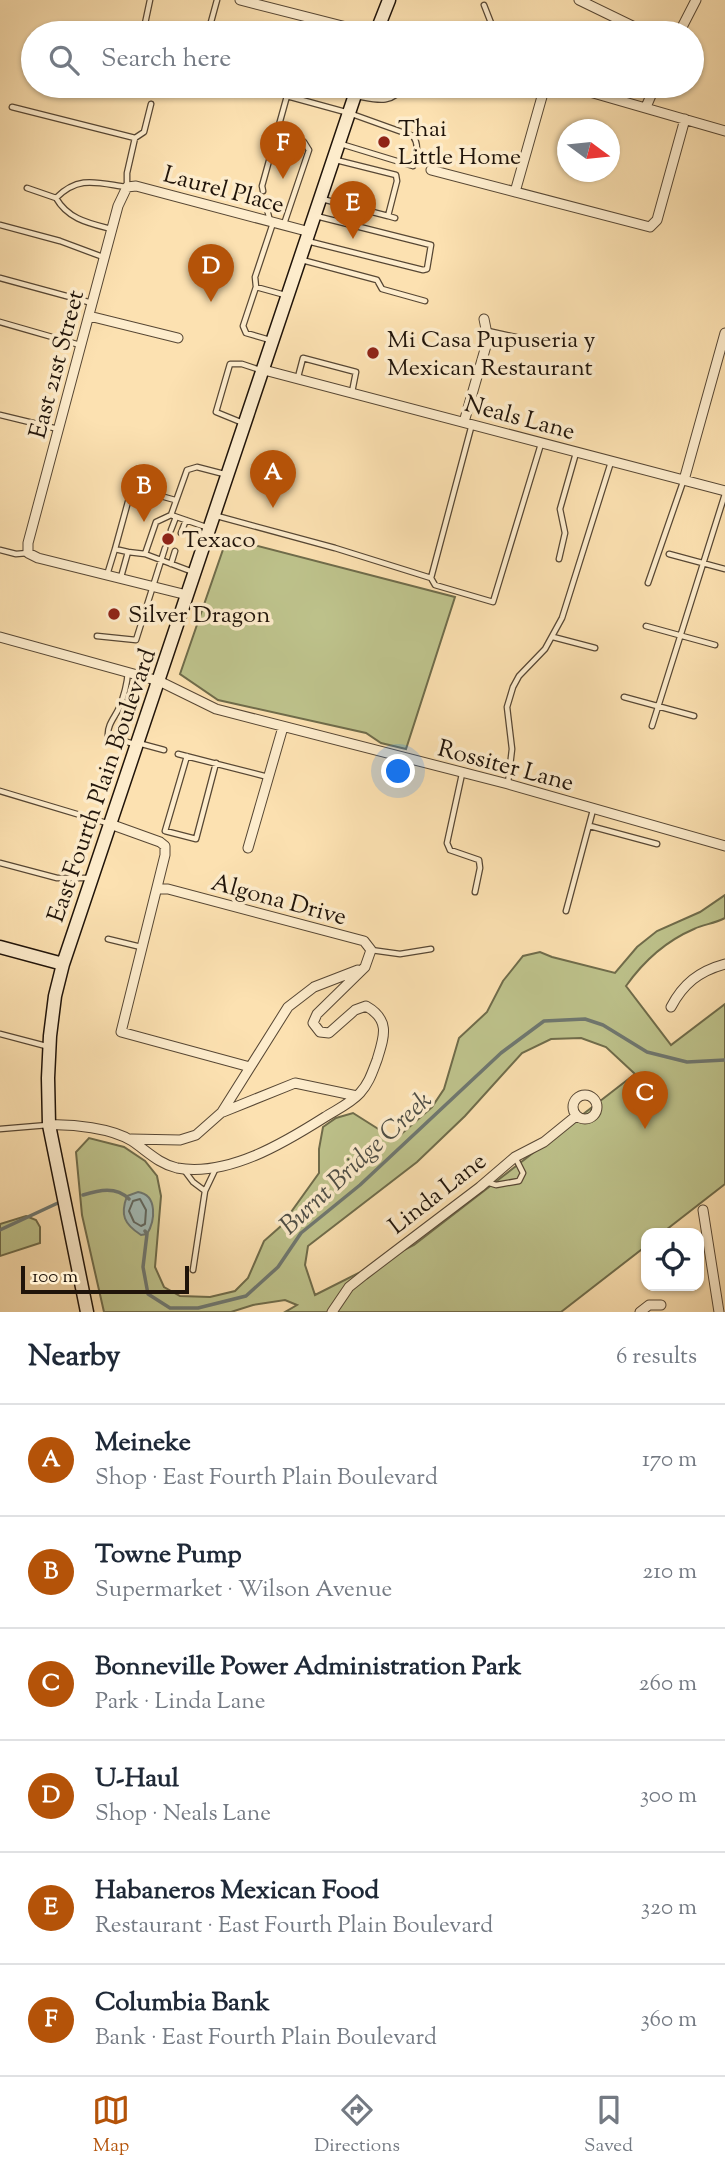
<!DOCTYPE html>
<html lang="en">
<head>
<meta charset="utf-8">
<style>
	:root { --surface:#fff; --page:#f2f2f3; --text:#1f2937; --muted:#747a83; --line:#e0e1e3; --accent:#b45309 }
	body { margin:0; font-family:"Sorts Mill Goudy",serif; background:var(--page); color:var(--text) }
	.controls { position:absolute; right:21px; bottom:21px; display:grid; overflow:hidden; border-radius:14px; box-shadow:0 2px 5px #0004 }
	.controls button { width:63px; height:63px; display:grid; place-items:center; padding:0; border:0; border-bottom:2px solid var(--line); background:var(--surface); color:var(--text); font:35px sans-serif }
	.compass { position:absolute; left:557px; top:119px; width:63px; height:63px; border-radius:50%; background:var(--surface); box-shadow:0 2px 5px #0004; rotate:105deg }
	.scale { position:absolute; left:21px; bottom:18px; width:168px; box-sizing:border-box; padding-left:7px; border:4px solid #20140a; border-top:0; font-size:19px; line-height:24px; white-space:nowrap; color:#20140a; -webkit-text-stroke:5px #fdeccc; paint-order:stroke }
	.you { position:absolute; left:399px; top:772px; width:24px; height:24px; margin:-18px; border:5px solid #fff; border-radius:50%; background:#1a73e8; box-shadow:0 0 0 10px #1a73e833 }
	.badge { display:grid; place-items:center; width:46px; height:46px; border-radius:50%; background:var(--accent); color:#fff; font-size:23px; font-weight:700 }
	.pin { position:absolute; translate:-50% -58px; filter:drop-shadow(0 2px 4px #0008) }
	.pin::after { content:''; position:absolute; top:37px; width:24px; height:21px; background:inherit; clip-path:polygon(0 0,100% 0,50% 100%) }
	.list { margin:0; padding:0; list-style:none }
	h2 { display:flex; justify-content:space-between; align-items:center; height:91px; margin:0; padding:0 28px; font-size:30px }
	h2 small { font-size:23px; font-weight:400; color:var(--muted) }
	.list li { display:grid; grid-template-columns:46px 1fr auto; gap:21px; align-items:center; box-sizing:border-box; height:112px; padding:0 28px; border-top:2px solid var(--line) }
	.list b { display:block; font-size:26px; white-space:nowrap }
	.list p { margin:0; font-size:23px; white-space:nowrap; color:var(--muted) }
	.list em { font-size:23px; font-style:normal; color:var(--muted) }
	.icon { flex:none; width:38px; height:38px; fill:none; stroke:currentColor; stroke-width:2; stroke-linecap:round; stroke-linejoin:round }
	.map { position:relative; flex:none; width:725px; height:1312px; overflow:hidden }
	.search { position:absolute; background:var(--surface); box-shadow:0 2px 5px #0004; left:21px; right:21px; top:21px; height:77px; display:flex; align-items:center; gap:18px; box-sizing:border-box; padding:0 24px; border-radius:38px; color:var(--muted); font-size:26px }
	.sheet { height:763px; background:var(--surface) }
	nav { display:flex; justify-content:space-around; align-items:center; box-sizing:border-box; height:98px; border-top:2px solid var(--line); background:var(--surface); font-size:19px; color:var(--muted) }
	nav a { display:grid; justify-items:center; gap:4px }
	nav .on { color:var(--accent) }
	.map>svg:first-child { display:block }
	.green { fill:#bec38c; stroke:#6f6c4b; stroke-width:2; fill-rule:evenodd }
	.water { fill:#a3bbb6; stroke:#6f7871; stroke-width:2 }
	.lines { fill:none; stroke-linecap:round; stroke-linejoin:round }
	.shore { stroke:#626860; stroke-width:2 }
	.stream { stroke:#6f7871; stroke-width:3.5 }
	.lane-casing { stroke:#574734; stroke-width:7 }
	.street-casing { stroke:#574734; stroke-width:11 }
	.secondary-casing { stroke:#20140a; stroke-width:15 }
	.lane { stroke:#fdeccc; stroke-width:4.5 }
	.street { stroke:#fdeccc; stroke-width:9 }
	.secondary { stroke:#fdeccc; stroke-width:12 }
	.poi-dot { fill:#8f2418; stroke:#fdeccc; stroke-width:2.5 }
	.labels { text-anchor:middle; stroke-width:7; stroke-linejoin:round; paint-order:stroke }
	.poi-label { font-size:24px; fill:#20140a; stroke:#fdeccc; text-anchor:start }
	.street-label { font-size:24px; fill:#20140a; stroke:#fdeccc }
	.water-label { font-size:26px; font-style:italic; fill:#4e4e46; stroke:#fdeccc }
</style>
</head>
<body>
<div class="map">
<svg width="725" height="1312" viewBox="0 0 725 1312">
	<rect width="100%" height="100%" fill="#fce1b1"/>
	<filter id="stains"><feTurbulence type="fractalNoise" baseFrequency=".00286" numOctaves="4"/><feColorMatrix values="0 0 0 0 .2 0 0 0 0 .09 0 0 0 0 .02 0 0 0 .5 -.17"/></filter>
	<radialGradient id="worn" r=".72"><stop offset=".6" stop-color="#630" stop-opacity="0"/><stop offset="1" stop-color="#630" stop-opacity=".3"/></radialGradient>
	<path class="green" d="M227 538 455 597 406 749 381 743 366 733 218 700 180 674Z
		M725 895V918C714 924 704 924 694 929 666 941 643 962 626 986L671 1045 725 1004V1184L662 1233H646V1246L561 1312H285L297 1305 285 1300 253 1305 231 1312H104L82 1215 76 1152 89 1138 124 1147 145 1161 157 1176 161 1196 155 1267 164 1287 180 1296 210 1297 235 1291 248 1278 264 1241 281 1226 319 1173V1149L323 1127 336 1118 353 1113 391 1137 399 1136 432 1107 444 1089 459 1038 487 1012 503 981 523 956 540 952 552 957 615 973 637 947 657 931 700 912ZM581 1038 606 1047 635 1074 414 1245 315 1295 305 1265 308 1246 417 1162 465 1116 522 1053 551 1039Z
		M26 1216 36 1220 40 1227V1243L0 1256V1224Z"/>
	<path class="water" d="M138 1192C158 1195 155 1221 147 1234L141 1235C124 1224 120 1215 127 1196Z"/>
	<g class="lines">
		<path class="shore" d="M140 1199 146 1210 145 1224 141 1226 134 1222 129 1211 133 1201Z"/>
		<path class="stream" d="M83 1195C99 1190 116 1186 129 1199
			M0 1230 60 1202
			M145 1231 147 1234 143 1267 148 1294 170 1308H198L246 1296 278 1267 301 1233 360 1185 501 1053 544 1021 585 1019 603 1025 647 1052 687 1062 725 1060"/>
		<g class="lane-casing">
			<path id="lane" d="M484 5 495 33
				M143 33 150 0
				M208 33 217 0
				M356 96C374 99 392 106 403 86
				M12 107 135 138 127 173V187C97 183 79 175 56 198
				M135 138 144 132 151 104
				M336 160 396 175 397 181 388 216 395 218
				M27 188 56 198C68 219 88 223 111 229
				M263 191 262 186 287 96 349 113 413 136C420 146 416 155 413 166L341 144
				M322 199 388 216
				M265 201 270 221
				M284 224 309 150 304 142
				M0 225 60 241 103 257
				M307 241 423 270 427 269 431 245 316 216
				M302 260 377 280 382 289 425 301
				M0 278 92 303
				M256 287 285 295
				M0 322 80 345
				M488 331 534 341 577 346
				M270 340 246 333 243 326 256 287 255 277 273 223
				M298 377 303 358 356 372 352 392
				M0 415 58 429
				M243 423 216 412 230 364H242L260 370
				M472 424 431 578 435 585 493 602 541 444
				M132 488 175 500
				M171 515 187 470 197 467 224 474
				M217 516 335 548 431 578
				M171 530 176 517
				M181 533 186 520
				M115 549 137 469
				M0 550 16 554 28 553
				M145 554 193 572
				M669 554 725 569
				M559 559 565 533 560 509 576 453
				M171 564 175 551
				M107 575 115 549 128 552
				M121 577 128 552 145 554 156 522 171 515 206 527
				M648 583 683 482
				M646 626 715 645
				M97 636 136 640 165 548
				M553 637 595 648
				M128 672C127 685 124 696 119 708 115 717 107 725 108 736L134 744
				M624 697 694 716
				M652 726 725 494
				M138 743 164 750
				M178 754 268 777
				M187 756 165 831 196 839 216 763
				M462 774 447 843 450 850 479 860 480 868 475 892
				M508 783 512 749 507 707 513 687 519 676 545 649 562 618 611 462
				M0 791 110 824
				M590 826 657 844
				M0 863 57 878H91
				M566 911 593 810
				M108 939 141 947
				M371 950 400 954 431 949
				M0 1034 46 1046
				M0 1129 48 1125
				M184 1170 193 1182 205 1191 215 1170
				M486 1182 496 1185 519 1181 523 1173 515 1157
				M193 1270 205 1191"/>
		</g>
		<g class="street-casing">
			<path id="street" d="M240 0 370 33
				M579 0 647 33
				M679 33 696 0
				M569 86 725 131
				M646 107 655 86
				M431 170 650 227 657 220 685 119
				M515 192 545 86
				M89 316 178 338
				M264 370 725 491
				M464 422 488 339 484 319
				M684 480 725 333
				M187 595 38 558 28 553V543L118 206 127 187 136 186 310 232
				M0 637 159 681 216 709 508 784 725 846
				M110 824 160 842 165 846V855L121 1032 250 1067
				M248 848 283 727
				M671 1007C683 984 699 971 725 964
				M573 1107a12 12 0 1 1 24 0a12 12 0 1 1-24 0Z
				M223 1112 295 1083 357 1096
				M49 1125C72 1124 112 1128 132 1141 147 1151 159 1164 177 1168 228 1177 284 1143 325 1117 336 1110 351 1103 360 1093 369 1083 372 1073 377 1060 384 1037 391 1020 366 1006L355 1010 329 1033 320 1032 313 1023 317 1014 365 967 371 950 364 941 168 889H158
				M131 1139 180 1140 196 1135 222 1112 288 1007 314 987 358 970
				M703 1210 719 1312
				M332 1312 349 1287 364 1275 480 1187 515 1157 544 1142 576 1116
				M640 1312 649 1305H661"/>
		</g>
		<g class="secondary-casing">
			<path id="secondary" d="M376 33 389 0
				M0 947 63 964
				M87 1312 49 1125 48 1078 50 1036 55 996 63 964 358 86"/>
		</g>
		<use href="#lane" class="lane"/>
		<use href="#street" class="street"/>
		<use href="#secondary" class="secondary"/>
	</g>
	<g class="poi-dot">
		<circle cx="384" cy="142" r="7"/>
		<circle cx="373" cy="353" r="7"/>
		<circle cx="168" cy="539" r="7"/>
		<circle cx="114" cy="614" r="7"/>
	</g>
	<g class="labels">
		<g class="poi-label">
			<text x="398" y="136">Thai<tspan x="398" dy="28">Little Home</tspan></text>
			<text x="387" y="347">Mi Casa Pupuseria y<tspan x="387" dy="28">Mexican Restaurant</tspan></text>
			<text x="182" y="547">Texaco</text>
			<text x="128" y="622">Silver Dragon</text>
		</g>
		<g class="street-label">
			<text transform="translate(224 189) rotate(15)" y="8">Laurel Place</text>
			<text transform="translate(56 364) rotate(-75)" y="8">East 21st Street</text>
			<text transform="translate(520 417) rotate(15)" y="8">Neals Lane</text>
			<text transform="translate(506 765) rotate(15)" y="8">Rossiter Lane</text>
			<text transform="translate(101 785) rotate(-71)" y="8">East Fourth Plain Boulevard</text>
			<text transform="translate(279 899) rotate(15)" y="8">Algona Drive</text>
			<text transform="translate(437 1193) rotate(-38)" y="8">Linda Lane</text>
		</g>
		<g class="water-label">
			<text transform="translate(355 1162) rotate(-43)" y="9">Burnt Bridge Creek</text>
		</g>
	</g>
	<rect width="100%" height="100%" filter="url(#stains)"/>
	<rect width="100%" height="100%" fill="url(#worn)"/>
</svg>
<div class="controls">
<button><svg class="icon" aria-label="locate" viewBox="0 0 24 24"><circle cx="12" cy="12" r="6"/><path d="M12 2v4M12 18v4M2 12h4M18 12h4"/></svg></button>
</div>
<svg class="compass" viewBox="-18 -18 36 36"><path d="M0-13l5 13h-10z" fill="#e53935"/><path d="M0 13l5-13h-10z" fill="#747a83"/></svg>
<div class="scale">100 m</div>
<div class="you"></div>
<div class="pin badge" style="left:273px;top:508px">A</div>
<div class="pin badge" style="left:144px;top:522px">B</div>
<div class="pin badge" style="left:645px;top:1129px">C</div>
<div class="pin badge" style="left:211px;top:302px">D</div>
<div class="pin badge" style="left:353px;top:239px">E</div>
<div class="pin badge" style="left:283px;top:179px">F</div>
<div class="search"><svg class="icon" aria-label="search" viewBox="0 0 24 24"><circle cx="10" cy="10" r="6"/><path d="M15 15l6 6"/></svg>Search here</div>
</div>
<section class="sheet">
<h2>Nearby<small>6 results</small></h2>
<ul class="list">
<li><span class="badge">A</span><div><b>Meineke</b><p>Shop · East Fourth Plain Boulevard</p></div><em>170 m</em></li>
<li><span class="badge">B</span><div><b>Towne Pump</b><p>Supermarket · Wilson Avenue</p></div><em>210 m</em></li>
<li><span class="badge">C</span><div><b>Bonneville Power Administration Park</b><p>Park · Linda Lane</p></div><em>260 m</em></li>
<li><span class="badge">D</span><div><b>U-Haul</b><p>Shop · Neals Lane</p></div><em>300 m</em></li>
<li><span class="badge">E</span><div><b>Habaneros Mexican Food</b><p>Restaurant · East Fourth Plain Boulevard</p></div><em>320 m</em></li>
<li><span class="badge">F</span><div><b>Columbia Bank</b><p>Bank · East Fourth Plain Boulevard</p></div><em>360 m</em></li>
</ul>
</section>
<nav>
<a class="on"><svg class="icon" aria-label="map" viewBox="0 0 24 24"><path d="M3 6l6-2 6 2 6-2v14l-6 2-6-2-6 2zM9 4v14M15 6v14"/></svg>Map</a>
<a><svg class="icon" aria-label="directions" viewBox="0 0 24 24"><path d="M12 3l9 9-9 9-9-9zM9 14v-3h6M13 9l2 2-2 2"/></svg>Directions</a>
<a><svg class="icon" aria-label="saved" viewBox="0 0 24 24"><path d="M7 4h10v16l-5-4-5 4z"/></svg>Saved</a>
</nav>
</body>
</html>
